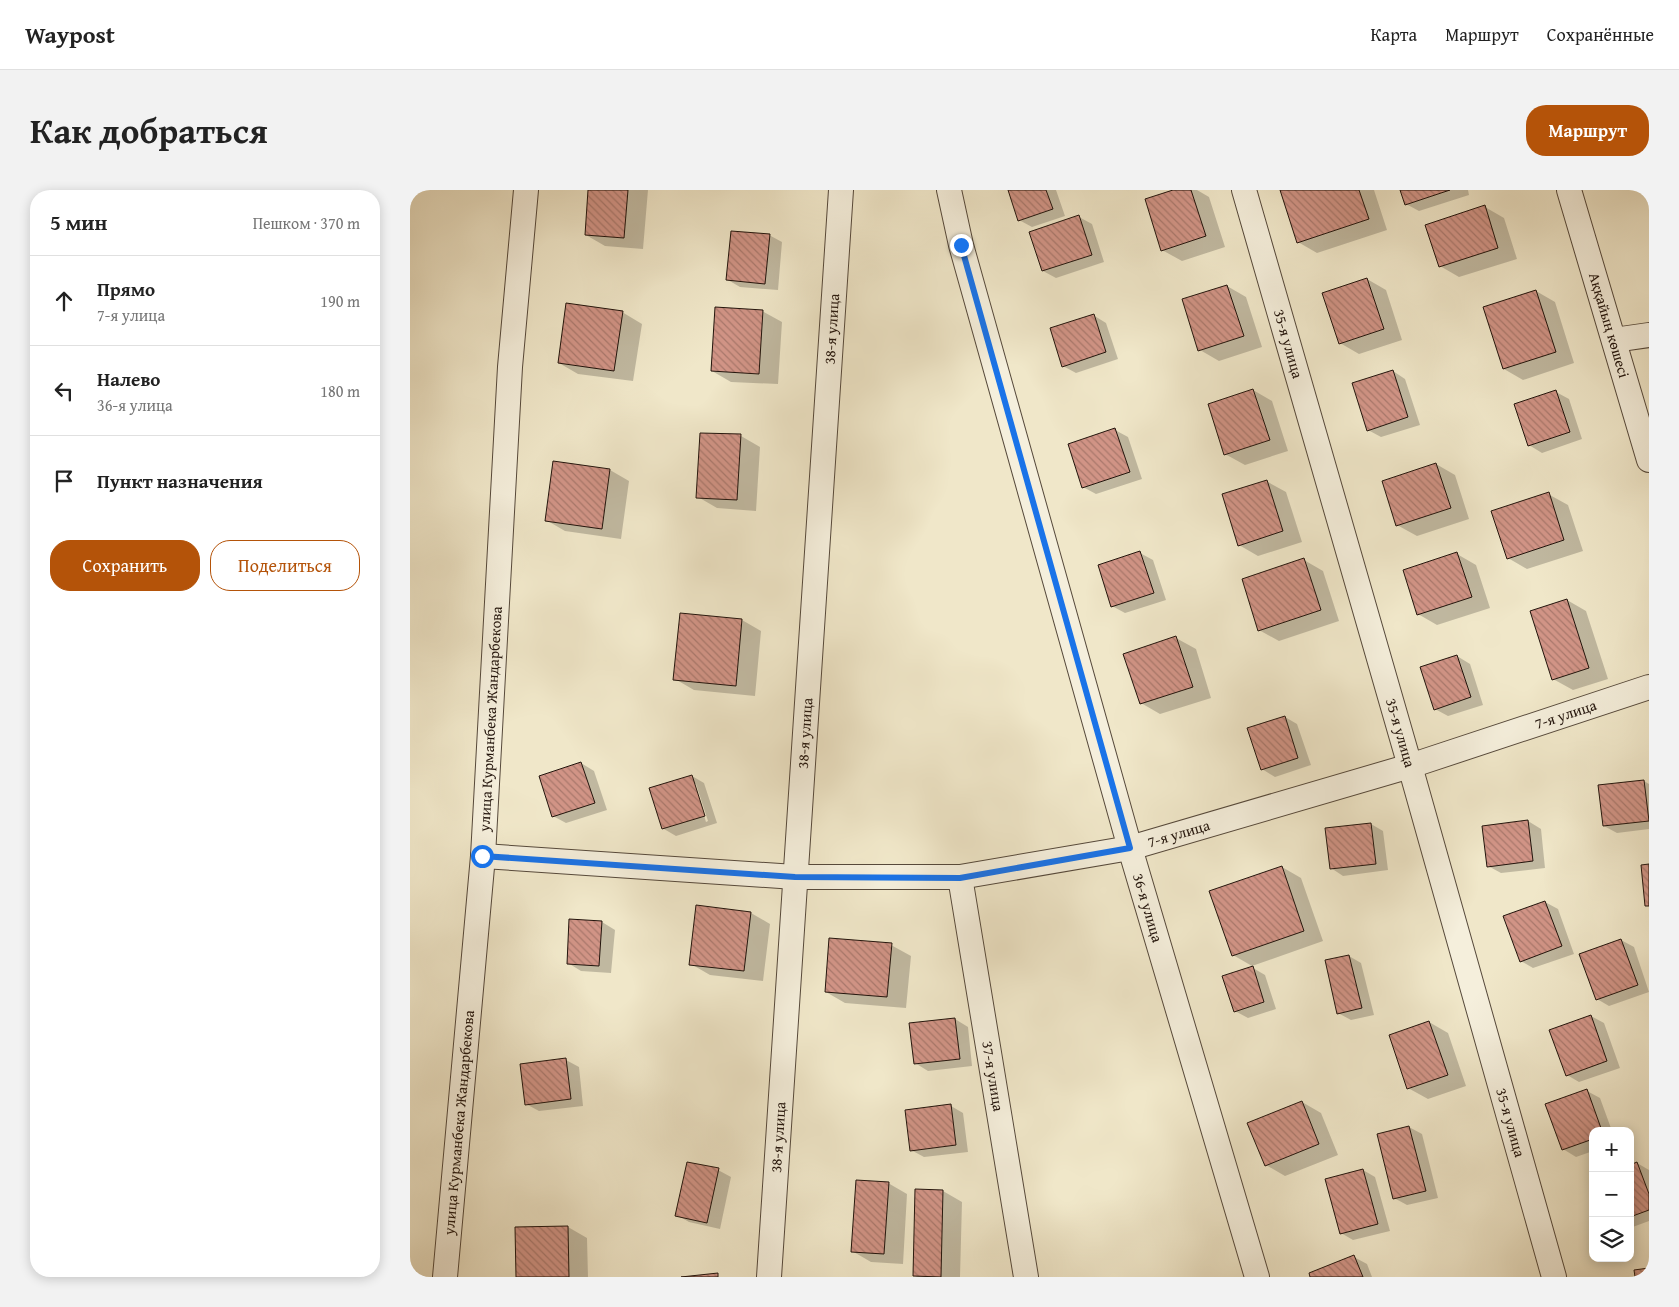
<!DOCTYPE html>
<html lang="ru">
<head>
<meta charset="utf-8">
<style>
	:root { --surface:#fff; --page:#f2f2f2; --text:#222; --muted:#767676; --line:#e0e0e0; --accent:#b45309 }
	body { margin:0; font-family:"Gentium Book Plus",serif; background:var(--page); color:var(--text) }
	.controls { position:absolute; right:15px; bottom:15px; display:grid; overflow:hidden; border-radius:10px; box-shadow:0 2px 12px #0003 }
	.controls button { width:45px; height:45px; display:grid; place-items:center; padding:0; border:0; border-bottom:1px solid var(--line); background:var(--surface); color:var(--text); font:25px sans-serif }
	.stop { position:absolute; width:15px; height:15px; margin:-11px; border:4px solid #1a73e8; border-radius:50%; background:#fff }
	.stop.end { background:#1a73e8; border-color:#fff; box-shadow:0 1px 5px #0008 }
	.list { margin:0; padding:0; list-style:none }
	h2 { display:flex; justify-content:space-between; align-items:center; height:65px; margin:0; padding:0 20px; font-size:21px }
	h2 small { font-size:16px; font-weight:400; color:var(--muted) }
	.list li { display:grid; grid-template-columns:32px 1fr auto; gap:15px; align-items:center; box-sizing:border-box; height:90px; padding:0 20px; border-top:1px solid var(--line) }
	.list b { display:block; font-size:19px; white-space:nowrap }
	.list p { margin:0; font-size:16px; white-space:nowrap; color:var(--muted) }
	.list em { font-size:16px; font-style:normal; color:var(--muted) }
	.actions { display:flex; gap:10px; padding:15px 20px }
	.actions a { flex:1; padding:11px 0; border:1px solid var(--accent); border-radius:20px; text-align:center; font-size:18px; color:var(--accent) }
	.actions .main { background:var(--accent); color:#fff }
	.icon { flex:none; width:28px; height:28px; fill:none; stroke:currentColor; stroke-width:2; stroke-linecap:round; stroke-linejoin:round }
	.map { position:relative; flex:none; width:1239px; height:1087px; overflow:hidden; border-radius:20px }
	header { display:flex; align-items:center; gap:30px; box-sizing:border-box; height:70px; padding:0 25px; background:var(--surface); border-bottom:1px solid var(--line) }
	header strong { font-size:24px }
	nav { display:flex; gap:28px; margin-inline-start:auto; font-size:18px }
	.intro { display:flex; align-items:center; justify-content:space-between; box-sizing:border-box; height:120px; padding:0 30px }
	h1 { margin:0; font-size:35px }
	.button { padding:12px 22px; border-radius:20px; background:var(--accent); color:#fff; font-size:18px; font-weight:700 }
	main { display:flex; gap:30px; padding:0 30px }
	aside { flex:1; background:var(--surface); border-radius:20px; box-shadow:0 2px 12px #0003 }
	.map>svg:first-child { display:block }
	.shadow { fill:#0003; fill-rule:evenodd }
	.building { fill:url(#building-back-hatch); stroke:#22140c }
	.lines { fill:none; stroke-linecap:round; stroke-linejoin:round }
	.minor-casing { stroke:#56493b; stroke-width:26 }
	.minor { stroke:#f5efdc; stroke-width:24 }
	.route { stroke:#1a73e8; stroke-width:6 }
	.labels { text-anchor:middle; stroke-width:4.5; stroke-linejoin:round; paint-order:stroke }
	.street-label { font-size:15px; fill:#22140c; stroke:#f5efdc }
</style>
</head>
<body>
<header>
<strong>Waypost</strong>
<nav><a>Карта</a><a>Маршрут</a><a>Сохранённые</a></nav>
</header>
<div class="intro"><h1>Как добраться</h1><a class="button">Маршрут</a></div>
<main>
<aside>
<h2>5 мин<small>Пешком · 370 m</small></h2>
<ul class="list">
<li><svg class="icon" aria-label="ahead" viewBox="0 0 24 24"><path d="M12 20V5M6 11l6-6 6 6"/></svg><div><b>Прямо</b><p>7-я улица</p></div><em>190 m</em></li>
<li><svg class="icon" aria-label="left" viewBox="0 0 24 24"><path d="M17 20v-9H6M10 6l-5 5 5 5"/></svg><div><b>Налево</b><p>36-я улица</p></div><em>180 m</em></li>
<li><svg class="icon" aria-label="arrive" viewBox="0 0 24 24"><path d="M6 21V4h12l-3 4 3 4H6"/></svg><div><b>Пункт назначения</b></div></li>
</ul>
<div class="actions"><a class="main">Сохранить</a><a>Поделиться</a></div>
</aside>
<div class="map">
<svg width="1239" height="1087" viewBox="0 0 1239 1087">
	<defs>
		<pattern id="building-back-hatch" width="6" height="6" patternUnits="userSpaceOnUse" patternTransform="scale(1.25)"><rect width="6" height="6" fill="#d19486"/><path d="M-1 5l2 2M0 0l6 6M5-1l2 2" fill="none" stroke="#a9786c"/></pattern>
	</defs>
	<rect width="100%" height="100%" fill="#f0e7c9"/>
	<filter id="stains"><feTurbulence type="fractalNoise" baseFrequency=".004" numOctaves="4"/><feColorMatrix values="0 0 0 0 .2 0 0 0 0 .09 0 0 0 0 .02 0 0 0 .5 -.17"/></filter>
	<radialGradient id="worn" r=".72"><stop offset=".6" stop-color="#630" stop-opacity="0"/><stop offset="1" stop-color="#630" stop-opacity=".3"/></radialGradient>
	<path class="shadow" d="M179 0H238L233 59 195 56 176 45Z
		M599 0H646L655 26 622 37 609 30Z
		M767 0H787L799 7 815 57 772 71 752 60Z
		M873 0H964L977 40 907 63 888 52Z
		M992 0H1058L1059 5 1009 21 996 14Z
		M1075 17 1094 28 1107 69 1049 87 1030 76Z
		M669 27 682 34 694 72 646 88 633 81Z
		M359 45 372 52 368 100 330 97 318 90Z
		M957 89 976 100 992 150 949 164 930 153Z
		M817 96 836 107 852 157 809 171 790 160Z
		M1126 101 1145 112 1164 173 1113 190 1094 179Z
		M352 121 372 132 368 194 321 192 302 181Z
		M212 122 232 134 223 191 168 184 149 173Z
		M683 125 696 133 708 169 666 183 653 176Z
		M983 181 995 189 1010 235 971 247 958 240Z
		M843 200 862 211 878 261 835 275 815 264Z
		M1146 202 1159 209 1172 249 1132 263 1119 255Z
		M705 240 718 247 732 289 686 304 673 297Z
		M291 244 331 246 350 257 346 321 307 318 288 307Z
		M1026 274 1045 285 1059 329 1007 346 987 335Z
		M200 280 219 291 211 349 155 341 136 330Z
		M856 291 876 302 892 352 848 366 829 355Z
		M1138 304 1158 315 1173 361 1117 379 1098 368Z
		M730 363 743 370 756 410 715 423 702 416Z
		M1047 364 1066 375 1080 418 1027 435 1008 424Z
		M894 370 913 381 929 431 869 451 849 440Z
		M1157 410 1176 421 1198 489 1163 500 1143 489Z
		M332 430 351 441 345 506 284 500 265 489Z
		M766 448 786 459 801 508 750 524 731 513Z
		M1047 466 1060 474 1073 515 1038 526 1025 519Z
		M875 527 887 534 901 575 865 587 852 579Z
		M171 573 184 581 197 620 156 633 143 626Z
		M282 586 294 593 307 633 266 646 254 639 241 599ZM284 594H286L298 631 296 632Z
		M1234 591 1239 594V639L1207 643 1194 636Z
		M1118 631 1131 639 1135 678 1091 683 1078 676Z
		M961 634 973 641 978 680 933 686 921 678Z
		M872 677 891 688 913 751 842 776 823 765Z
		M1135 712 1148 719 1164 764 1123 778 1111 771Z
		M341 723 360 734 353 791 300 785 281 774Z
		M192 732 205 740 201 783 171 781 158 773Z
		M1211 750 1224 757 1239 802 1199 816 1187 809Z
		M481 755 501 766 496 818 435 813 416 802Z
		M939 766 951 773 964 825 941 830 928 823Z
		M843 778 855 785 866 819 838 828 825 821Z
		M1181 826 1194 833 1210 878 1169 892 1157 885Z
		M545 829 558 837 562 876 518 881 505 873Z
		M1019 832 1038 843 1056 896 1018 909 998 898Z
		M156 870 169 877 173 916 129 921 116 914Z
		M1177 901 1190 908 1202 941H1183V961L1166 967 1153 959Z
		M892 912 911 923 928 965 875 986 856 975Z
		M541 916 553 923 558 962 514 967 501 960Z
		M999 937 1012 944 1028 1008 997 1015 984 1008Z
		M1227 973 1239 980V1031L1220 1038V976Z
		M308 980 321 987 310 1039 279 1032 267 1025Z
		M953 980 965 987 980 1041 943 1050 931 1043Z
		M478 993 497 1004 493 1074 461 1072 442 1061Z
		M506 1000 533 1001 552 1012 550 1087H507L504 1085Z
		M158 1037 177 1048 178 1087H108Z
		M944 1067 957 1074 962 1087H901Z"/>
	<path class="building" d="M178 0H218L214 48 175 45Z
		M598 0H636L643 19 608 31Z
		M763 0H781L796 46 751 61 735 9Z
		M870 0H949L959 29 887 53Z
		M990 0H1040L995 15Z
		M1075 15 1088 58 1029 77 1015 35Z
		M669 25 682 65 632 81 619 42Z
		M321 41 360 44 355 94 316 90Z
		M957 88 974 139 929 154 912 103Z
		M817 95 834 146 788 161 772 109Z
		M1126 100 1146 162 1093 179 1073 117Z
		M156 113 213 121 204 181 148 173Z
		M305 117 353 120 349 184 301 181Z
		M684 124 696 162 652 177 640 138Z
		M983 180 998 227 957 241 942 193Z
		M843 199 860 250 814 265 798 214Z
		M1146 200 1160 242 1118 256 1104 214Z
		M705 238 720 282 672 298 658 254Z
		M290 243 331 244 327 310 286 308Z
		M143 271 200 279 192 339 135 331Z
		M1026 273 1041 318 986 336 972 291Z
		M857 290 873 341 828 356 812 304Z
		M1139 302 1154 350 1097 369 1081 321Z
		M730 361 744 403 701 417 688 375Z
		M1047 362 1062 407 1007 425 993 380Z
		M894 368 911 420 848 441 832 389Z
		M1157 409 1179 478 1142 490 1120 421Z
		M270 423 332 429 326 496 263 490Z
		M766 446 783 497 730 514 713 464Z
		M1047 465 1061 507 1024 520 1010 477Z
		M875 526 888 568 851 580 837 538Z
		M171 572 185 613 142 627 129 586Z
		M282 585 295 626 252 639 239 598Z
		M1234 590 1239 631 1193 636 1188 595Z
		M1118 630 1123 671 1077 677 1072 636Z
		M961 633 966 674 920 679 915 638Z
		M1239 674V716H1235L1231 675Z
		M872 676 894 741 822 766 799 701Z
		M1135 711 1152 756 1110 772 1093 726Z
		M286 715 341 722 334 781 279 775Z
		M159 729 192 731 189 776 157 774Z
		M419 748 482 753 477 807 415 802Z
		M1211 749 1228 795 1186 810 1169 764Z
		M939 765 952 818 927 824 915 770Z
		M843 776 854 812 824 822 812 786Z
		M1181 825 1197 871 1156 886 1139 840Z
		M545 828 550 869 504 874 499 833Z
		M1019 831 1038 885 997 899 979 845Z
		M156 868 161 909 115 915 110 874Z
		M1177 899 1192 941H1183V949L1152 960 1135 914Z
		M892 911 909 954 855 976 837 933Z
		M541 914 546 955 500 961 495 920Z
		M999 936 1016 1001 983 1009 967 944Z
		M277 972 309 978 297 1033 265 1026Z
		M1227 972 1239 1004V1020L1220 1027V975Z
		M953 979 968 1034 930 1044 915 989Z
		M446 990 479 992 474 1064 441 1062Z
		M505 999 533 1000 531 1087 503 1086Z
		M158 1036 159 1087H106L105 1037Z
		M944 1065 953 1087H900L899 1083Z
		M1239 1078V1087H1225L1224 1080Z
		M308 1083V1087H271Z"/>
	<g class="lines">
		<g class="minor-casing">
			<g id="minor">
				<path id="s1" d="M539 0 551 55 720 658 847 1087"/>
				<path id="s2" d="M834 0 1000 576 1144 1087"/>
				<path id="s3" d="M1159 0 1239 270"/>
				<path d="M1204 150 1239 145"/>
				<path id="s4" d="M73 666 385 687H550L720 658 1000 576 1239 497"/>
				<path id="s5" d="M550 687 616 1087"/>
				<path id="s6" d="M35 1087 73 666 100 177 116 0"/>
				<path id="s7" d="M359 1087 431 0"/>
			</g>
		</g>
		<use href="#minor" class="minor"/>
	</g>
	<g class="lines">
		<path class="route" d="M72 666 385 687 550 688 720 658 551 55"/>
	</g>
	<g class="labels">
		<g class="street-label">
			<text dy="5" stroke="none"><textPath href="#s3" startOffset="141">Аққайың көшесі</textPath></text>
			<text dy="5" stroke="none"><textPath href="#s7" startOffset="950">38-я улица</textPath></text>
			<text dy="5" stroke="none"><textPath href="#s2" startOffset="160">35-я улица</textPath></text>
			<text dy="5" stroke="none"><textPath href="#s4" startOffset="1106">7-я улица</textPath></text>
			<text dy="5" stroke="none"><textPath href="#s6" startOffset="560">улица Курманбека Жандарбекова</textPath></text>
			<text dy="5" stroke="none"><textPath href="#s7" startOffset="545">38-я улица</textPath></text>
			<text dy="5" stroke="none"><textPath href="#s2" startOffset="565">35-я улица</textPath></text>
			<text dy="5" stroke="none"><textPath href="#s4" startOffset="701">7-я улица</textPath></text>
			<text dy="5" stroke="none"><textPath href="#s1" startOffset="745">36-я улица</textPath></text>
			<text dy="5" stroke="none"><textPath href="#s5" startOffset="202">37-я улица</textPath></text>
			<text dy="5" stroke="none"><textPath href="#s6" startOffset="155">улица Курманбека Жандарбекова</textPath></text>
			<text dy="5" stroke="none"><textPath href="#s2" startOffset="970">35-я улица</textPath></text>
			<text dy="5" stroke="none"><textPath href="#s7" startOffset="140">38-я улица</textPath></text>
		</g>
	</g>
	<rect width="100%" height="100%" filter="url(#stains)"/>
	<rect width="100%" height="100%" fill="url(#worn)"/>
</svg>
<div class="controls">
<button>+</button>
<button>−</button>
<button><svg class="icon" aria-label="layers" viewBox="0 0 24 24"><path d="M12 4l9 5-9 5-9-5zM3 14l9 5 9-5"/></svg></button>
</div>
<div class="stop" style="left:72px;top:666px"></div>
<div class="stop end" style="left:551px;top:55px"></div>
</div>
</main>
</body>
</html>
